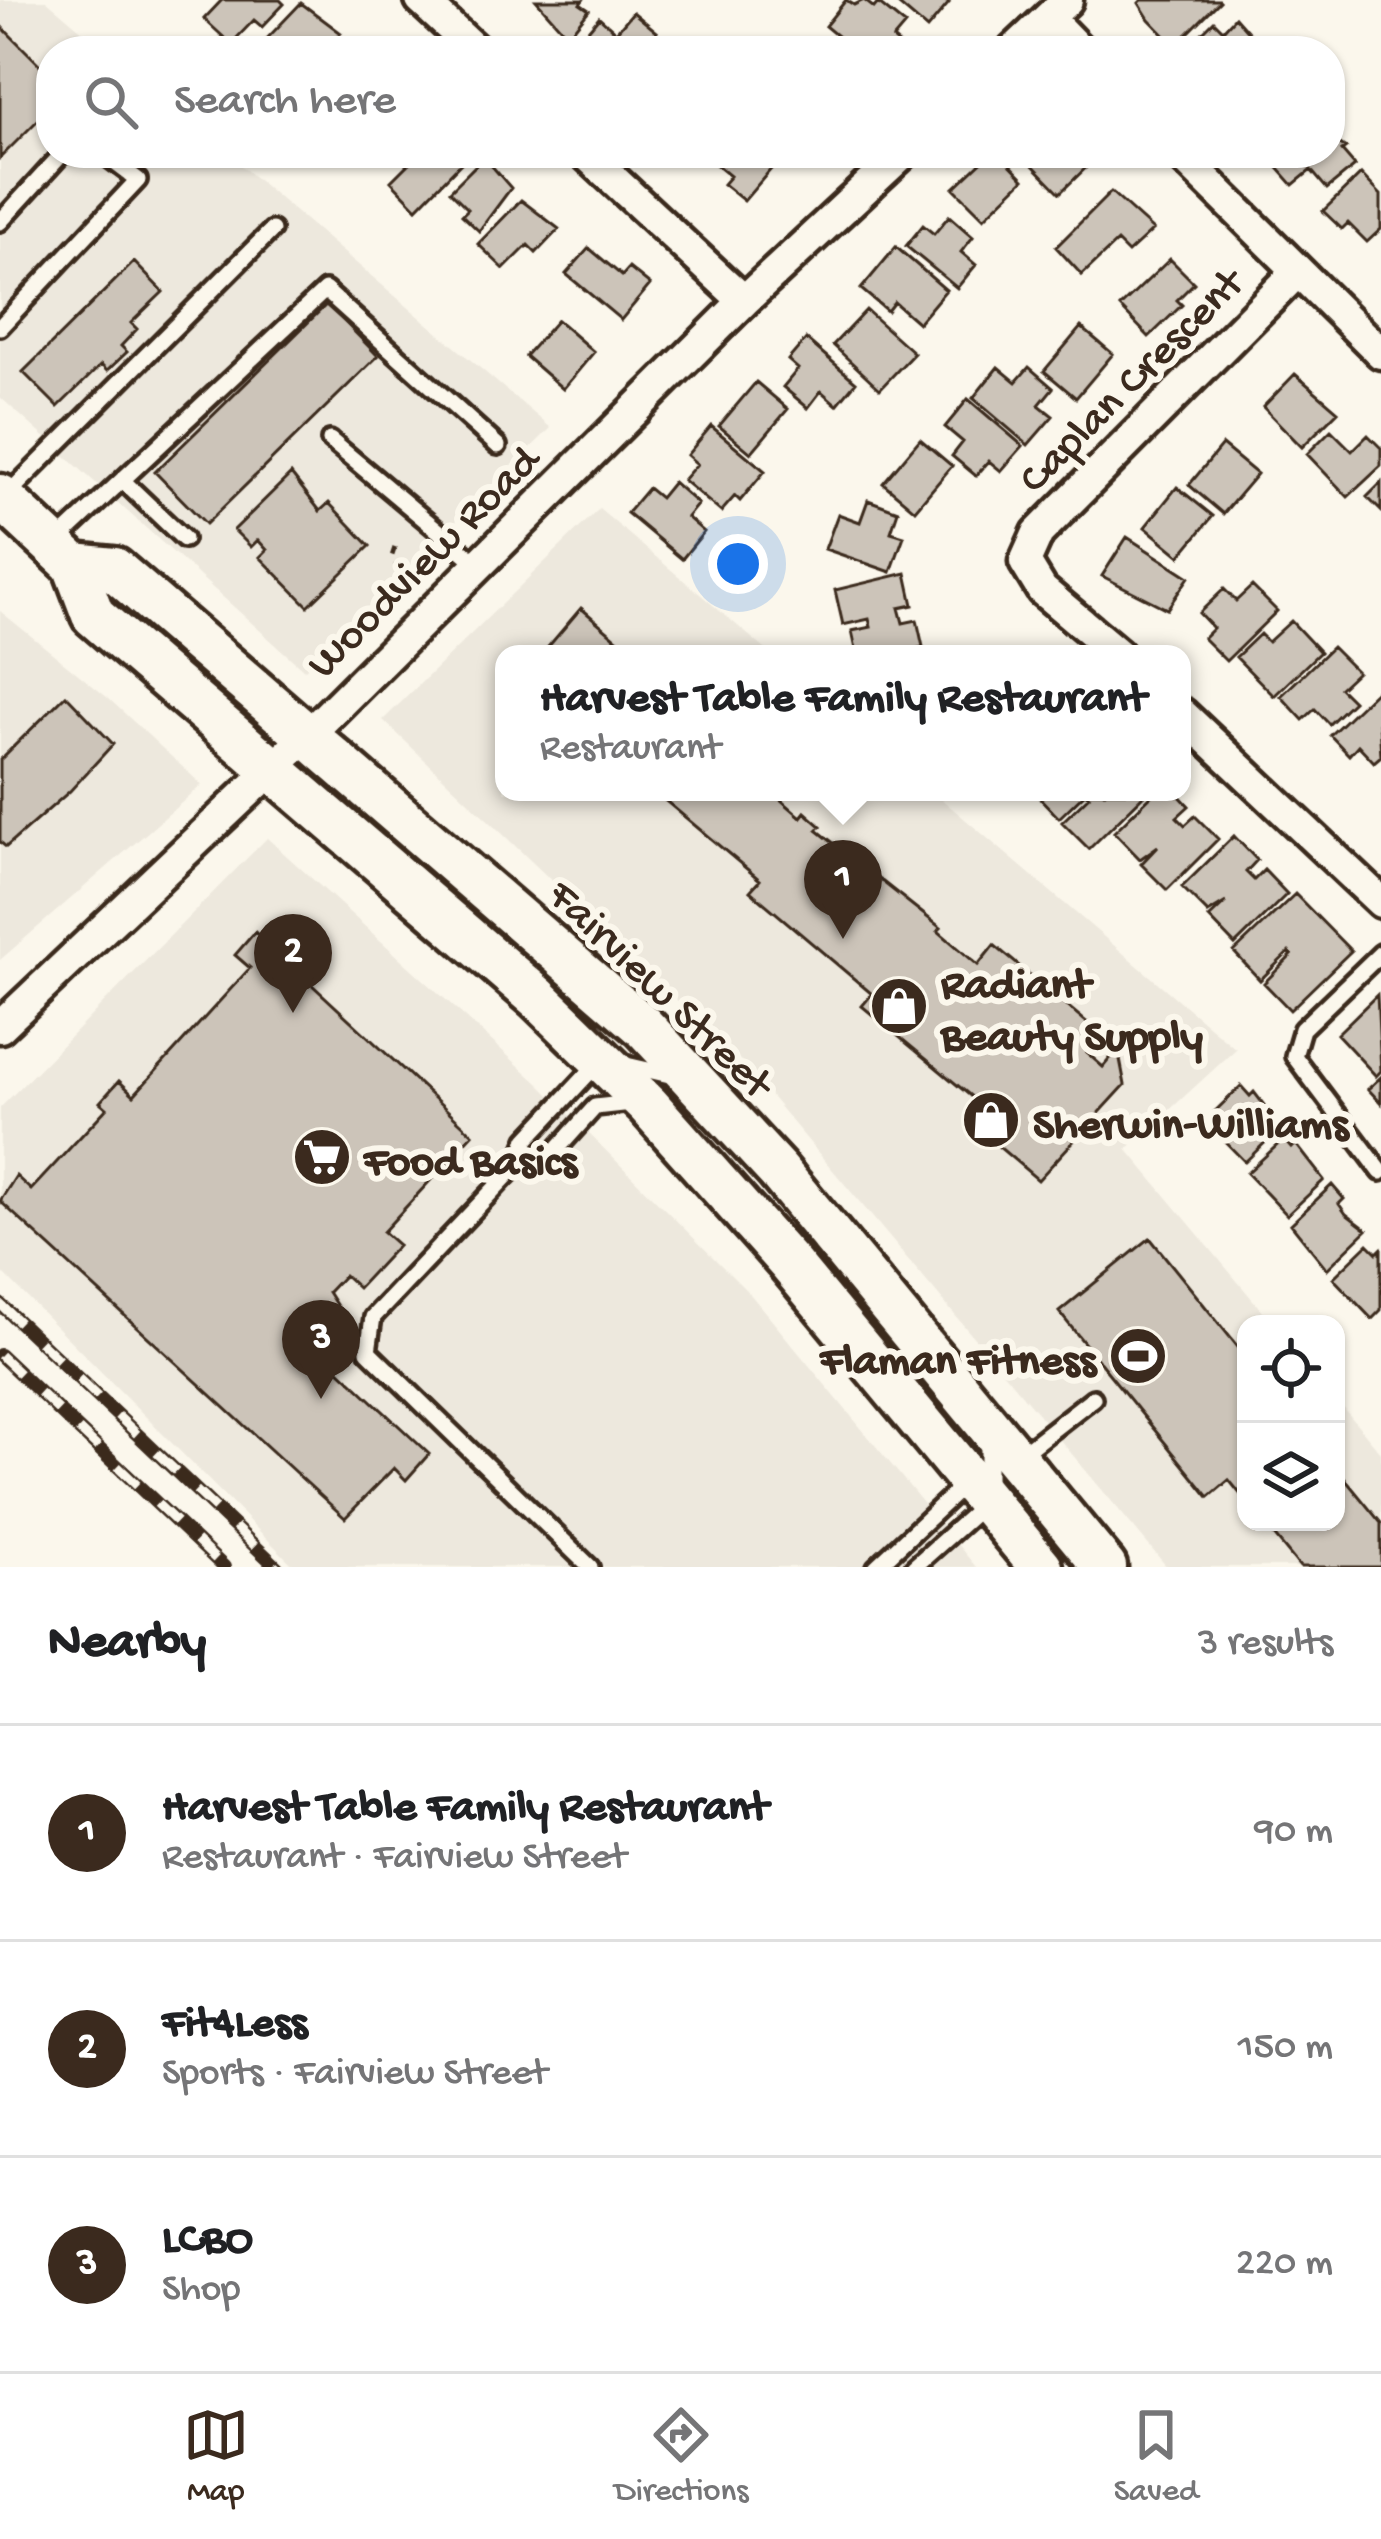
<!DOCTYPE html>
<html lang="en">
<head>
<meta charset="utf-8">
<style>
	:root { --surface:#fff; --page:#f2f2f2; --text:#202124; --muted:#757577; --line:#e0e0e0; --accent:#3b2a1e }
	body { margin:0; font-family:"Gochi Hand",sans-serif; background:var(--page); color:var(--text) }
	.controls { position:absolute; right:36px; bottom:36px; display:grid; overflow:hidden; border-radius:24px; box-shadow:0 3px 9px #0004 }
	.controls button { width:108px; height:108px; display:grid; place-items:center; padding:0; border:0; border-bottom:3px solid var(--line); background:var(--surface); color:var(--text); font:60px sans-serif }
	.you { position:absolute; left:738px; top:564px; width:42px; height:42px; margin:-30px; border:9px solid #fff; border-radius:50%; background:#1a73e8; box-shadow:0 0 0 18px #1a73e833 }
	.badge { display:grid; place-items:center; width:78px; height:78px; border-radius:50%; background:var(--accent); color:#fff; font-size:39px; font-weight:700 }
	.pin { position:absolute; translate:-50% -99px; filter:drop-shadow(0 3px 6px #0008) }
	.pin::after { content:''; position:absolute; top:63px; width:42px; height:36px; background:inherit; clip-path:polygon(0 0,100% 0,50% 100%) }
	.popup { position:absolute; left:495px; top:645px; width:696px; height:156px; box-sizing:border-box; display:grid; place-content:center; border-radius:24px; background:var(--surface); filter:drop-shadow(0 3px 9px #0005); font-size:39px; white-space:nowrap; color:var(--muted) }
	.popup b { font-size:45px; color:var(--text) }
	.popup::after { content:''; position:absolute; left:50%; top:100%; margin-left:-24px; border:24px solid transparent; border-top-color:var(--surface) }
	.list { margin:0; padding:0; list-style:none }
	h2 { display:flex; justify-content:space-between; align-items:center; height:156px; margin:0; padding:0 48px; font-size:51px }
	h2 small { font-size:39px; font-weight:400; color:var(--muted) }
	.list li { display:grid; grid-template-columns:78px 1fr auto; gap:36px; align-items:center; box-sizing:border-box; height:216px; padding:0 48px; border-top:3px solid var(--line) }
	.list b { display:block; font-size:45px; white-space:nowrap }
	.list p { margin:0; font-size:39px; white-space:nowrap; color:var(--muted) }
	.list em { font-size:39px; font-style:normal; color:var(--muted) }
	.icon { flex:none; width:66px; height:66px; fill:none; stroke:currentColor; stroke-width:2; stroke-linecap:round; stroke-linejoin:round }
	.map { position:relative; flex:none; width:1381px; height:1567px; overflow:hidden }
	.search { position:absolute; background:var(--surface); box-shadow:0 3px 9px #0004; left:36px; right:36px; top:36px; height:132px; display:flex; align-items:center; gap:30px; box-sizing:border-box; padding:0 42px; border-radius:48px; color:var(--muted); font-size:45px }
	.sheet { height:804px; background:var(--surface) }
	nav { display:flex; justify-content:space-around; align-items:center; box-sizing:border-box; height:168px; border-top:3px solid var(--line); background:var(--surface); font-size:33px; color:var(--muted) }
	nav a { display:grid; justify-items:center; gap:6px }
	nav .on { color:var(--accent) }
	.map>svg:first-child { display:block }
	.built { fill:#ede8dd }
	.building { fill:#ccc4b9; stroke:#3b2a1e; stroke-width:3 }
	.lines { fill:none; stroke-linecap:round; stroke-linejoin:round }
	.lane-casing { stroke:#3b2a1e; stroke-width:24 }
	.street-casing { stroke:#3b2a1e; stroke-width:39 }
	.secondary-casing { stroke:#3b2a1e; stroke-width:51 }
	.path { stroke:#3b2a1e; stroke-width:4.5; stroke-dasharray:9 9; stroke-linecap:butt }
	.lane { stroke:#fbf7ec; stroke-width:15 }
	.street { stroke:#fbf7ec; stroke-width:30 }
	.secondary { stroke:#fbf7ec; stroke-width:42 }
	.rail-casing { stroke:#3b2a1e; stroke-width:14 }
	.rail { stroke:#fbf7ec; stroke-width:9; stroke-dasharray:27; stroke-linecap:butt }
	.labels { text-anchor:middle; stroke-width:12; stroke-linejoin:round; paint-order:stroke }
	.street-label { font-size:45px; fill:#3b2a1e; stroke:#fbf7ec }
	.poi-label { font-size:45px; font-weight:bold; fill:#3b2a1e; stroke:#fbf7ec; text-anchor:start }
</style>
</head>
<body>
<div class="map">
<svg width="1381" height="1567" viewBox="0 0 1381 1567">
	<rect width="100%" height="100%" fill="#fbf7ec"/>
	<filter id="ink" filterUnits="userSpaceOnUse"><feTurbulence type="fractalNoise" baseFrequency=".00833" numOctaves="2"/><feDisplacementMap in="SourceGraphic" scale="24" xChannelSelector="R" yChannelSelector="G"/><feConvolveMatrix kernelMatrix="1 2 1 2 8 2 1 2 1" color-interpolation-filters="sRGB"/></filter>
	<g filter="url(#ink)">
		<path class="built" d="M0 0H46L106 51H51V153H226L551 428 304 670 0 397Z
			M599 509 771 654H504V792H933L1236 1049 1127 1149 1273 1324H1246V1522H1336V1399L1381 1453V1567H1167L741 1061 383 720Z
			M0 611 108 698 202 785 0 960Z
			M267 838 538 1083 750 1294 976 1567H295L0 1270V1108Z"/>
		<path class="building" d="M222 0H280L284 4 262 27 254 20 231 44 204 19Z
			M536 0H583L580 4 589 10 568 36Z
			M846 0 854 5 864 0 874 8 878 3 905 25 893 39 902 47 899 51H855L825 26Z
			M893 0H944L949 3 927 29Z
			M1142 0H1219L1220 1 1175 46 1149 19 1139 3Z
			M301 3 341 33 324 51H262L258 48Z
			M633 12 657 32 641 51 573 48 599 17 616 32Z
			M1235 17 1265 51H1184L1214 21 1223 30Z
			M0 25 51 76V107L0 158Z
			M1330 137 1346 148 1342 151 1355 166 1327 189 1311 170 1293 185 1271 160 1279 153H1330Z
			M411 153H450L461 163 417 208 391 181 415 157Z
			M702 153H755L772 168 744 201 723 184 730 176Z
			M991 153H999L1024 179 984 218 954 188Z
			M1021 153H1090L1095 159 1060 193Z
			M484 157 511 188 479 231 462 215 468 209 450 191Z
			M1361 174 1381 195V229L1367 242 1348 223 1342 229 1323 211Z
			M1111 192 1153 230 1128 253 1117 242 1082 275 1056 247Z
			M521 200 559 229 536 253 528 245 504 269 478 244Z
			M949 216 973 237 961 252 976 265 957 288 906 246 923 225 934 234Z
			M896 247 946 290 918 323 894 302 887 311 861 289Z
			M589 248 622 276 629 268 650 285 621 320 566 274Z
			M1170 259 1194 283 1177 300 1182 305 1149 337 1120 307Z
			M134 262 163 292 131 323 137 329 121 346 127 352 107 371 101 365 58 407 23 372Z
			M327 304 378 356 206 524 155 472Z
			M866 310 914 353 880 389 833 345Z
			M557 320 594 352 563 389 525 356Z
			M1081 327 1113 354 1076 398 1044 371Z
			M806 339 856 382 837 405 821 391 808 408 783 387 798 369 788 360Z
			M998 367 1016 382 1029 367 1053 388 1039 405 1053 416 1028 445 973 398Z
			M1295 374 1338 411 1302 447 1263 407Z
			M756 382 788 409 751 453 719 426Z
			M968 399 1023 446 1001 471 989 461 976 476 952 456 963 442 945 427Z
			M711 426 765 471 740 501 735 496 721 512 683 480 697 464 687 455Z
			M1331 430 1352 451 1368 435 1381 448V466L1348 497 1307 454Z
			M920 439 952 466 915 510 883 483Z
			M1222 445 1257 474 1223 514 1189 485Z
			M291 474 320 511 329 503 370 546 308 606 260 557 267 550 258 540 251 547 234 530Z
			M673 482 698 504 687 517 704 532 682 559 627 513 648 488 660 498Z
			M1381 483V511L1367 497Z
			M1177 487 1213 516 1180 556 1145 527Z
			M868 500 898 511 891 532 904 536 891 572 825 549 838 514 860 522Z
			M1127 537 1189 577 1167 609 1102 576Z
			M906 573 913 605 899 608 903 623 917 620 923 647 897 654H857L852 631 871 627 869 619 843 625 835 590Z
			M1252 586 1277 611 1226 661 1203 638 1213 628 1199 613 1224 589 1236 601Z
			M581 608 623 644 616 654H542Z
			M1291 621 1320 652 1274 696 1236 657 1260 634 1268 642Z
			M1332 647 1357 672 1340 688 1353 701 1329 724 1315 709 1303 720 1281 696Z
			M1377 690 1381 756 1374 762 1358 745 1349 755 1330 735Z
			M66 695 113 744 70 791 6 847 0 842V760Z
			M655 792H772L801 817 805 812 821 826 817 830 941 928 938 931 978 965 994 945 1102 1035 1087 1053 1103 1067 1118 1049 1125 1085 1038 1180 972 1124 985 1108 862 1006 872 994 750 891 760 880Z
			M1034 792H1147L1089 849 1062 822 1089 796 1085 793 1059 818Z
			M1155 792H1176L1189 806 1177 817 1185 825 1195 816 1218 839 1167 890 1141 864 1158 846 1140 859 1114 832Z
			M1234 836 1257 860 1246 872 1254 880 1264 870 1287 894 1235 945 1209 918 1226 902 1208 913 1182 887Z
			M1295 894 1351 951 1290 1010 1264 983 1292 955 1289 952 1260 980 1234 952Z
			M255 932 473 1134 383 1232 398 1245 358 1288 344 1275 328 1292 342 1314 337 1344 321 1353 429 1454 406 1480 394 1468 345 1518 0 1201 16 1176 31 1190 107 1108 100 1102 119 1081 134 1095 250 968 235 955Z
			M1377 995 1381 1071 1376 1076 1337 1034Z
			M1381 1077V1103L1368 1089Z
			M1241 1086 1250 1096 1254 1092 1281 1127 1245 1162 1205 1121Z
			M1284 1139 1292 1148 1296 1144 1324 1180 1287 1215 1247 1173Z
			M1332 1185 1344 1199 1339 1204 1346 1214 1367 1230 1327 1269 1291 1224Z
			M1150 1238 1246 1357V1501L1229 1480 1209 1497 1059 1312Z
			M1368 1244 1377 1253 1381 1249V1310L1372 1319 1333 1278Z
			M1336 1468 1381 1523V1567H1300L1263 1522H1336Z"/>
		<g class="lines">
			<g class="lane-casing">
				<path id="lane" d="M0 222 63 153
					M0 327 138 180 102 153
					M330 440 478 564
					M123 481 184 539
					M5 497 272 230
					M55 543 325 290 498 446
					M1381 953 1302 1029 1294 1056 1381 1172
					M622 1064 674 1076
					M517 1165 541 1167 595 1107 631 1103
					M1020 1455 1093 1398
					M590 1567 368 1351 373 1317 517 1165 527 1139 599 1062
					M876 1567 968 1481
					M914 1567 988 1501V1441"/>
			</g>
			<g class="street-casing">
				<path id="street" d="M421 0 476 51
					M1048 18 1080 51
					M1013 51 1067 0
					M585 153 744 301
					M1179 153 1381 353
					M1118 654 1042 590 1025 562 1038 533 1296 273
					M1182 714 1381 902
					M0 1027 308 735 744 301 903 153"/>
			</g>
			<g class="secondary-casing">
				<path id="secondary" d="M0 496 74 565 93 615 538 998 648 1105 790 1264 1041 1567
					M74 565 114 569 644 1027 778 1171 1105 1567"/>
			</g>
			<path class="path" d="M395 547 392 556 408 591"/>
			<use href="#lane" class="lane"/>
			<use href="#street" class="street"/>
			<use href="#secondary" class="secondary"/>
			<g class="rail-casing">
				<path id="rail" d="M0 1304 277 1567
					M0 1355 224 1567"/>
			</g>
			<use href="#rail" class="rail"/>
		</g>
	</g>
	<defs>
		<g id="shop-disc" transform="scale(3)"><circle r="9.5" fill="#3b2a1e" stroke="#fbf7ec"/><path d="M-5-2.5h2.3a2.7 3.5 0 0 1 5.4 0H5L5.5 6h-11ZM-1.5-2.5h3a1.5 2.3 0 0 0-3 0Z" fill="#fff"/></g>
		<g id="supermarket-disc" transform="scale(3)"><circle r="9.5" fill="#3b2a1e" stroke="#fbf7ec"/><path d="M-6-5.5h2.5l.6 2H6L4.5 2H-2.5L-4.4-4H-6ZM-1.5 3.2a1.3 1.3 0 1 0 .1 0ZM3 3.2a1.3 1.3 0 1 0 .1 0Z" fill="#fff"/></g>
		<g id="stadium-disc" transform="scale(3)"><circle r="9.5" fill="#3b2a1e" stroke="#fbf7ec"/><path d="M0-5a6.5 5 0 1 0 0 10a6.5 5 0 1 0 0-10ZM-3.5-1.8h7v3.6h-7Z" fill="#fff"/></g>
	</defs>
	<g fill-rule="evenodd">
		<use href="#shop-disc" x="899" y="1006"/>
		<use href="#shop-disc" x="991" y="1120"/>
		<use href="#supermarket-disc" x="322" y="1157"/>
		<use href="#stadium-disc" x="1138" y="1356"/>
	</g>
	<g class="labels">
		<g class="street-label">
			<text transform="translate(1128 378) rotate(-45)" y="16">Caplan Crescent</text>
			<text transform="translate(420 559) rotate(-45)" y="16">Woodview Road</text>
			<text transform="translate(663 986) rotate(44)" y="16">Fairview Street</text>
		</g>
		<g class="poi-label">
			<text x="941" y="996">Radiant<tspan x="941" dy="52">Beauty Supply</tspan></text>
			<text x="1033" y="1136">Sherwin-Williams</text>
			<text x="364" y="1173">Food Basics</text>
			<text x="1096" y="1372" text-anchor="end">Flaman Fitness</text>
		</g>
	</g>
</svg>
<div class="controls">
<button><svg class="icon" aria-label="locate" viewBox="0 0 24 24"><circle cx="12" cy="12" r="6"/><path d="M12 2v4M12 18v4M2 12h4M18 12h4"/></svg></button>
<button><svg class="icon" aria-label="layers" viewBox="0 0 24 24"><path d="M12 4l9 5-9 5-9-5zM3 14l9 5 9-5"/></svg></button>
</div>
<div class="you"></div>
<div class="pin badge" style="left:843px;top:939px">1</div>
<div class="popup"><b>Harvest Table Family Restaurant</b>Restaurant</div>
<div class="pin badge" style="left:293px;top:1013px">2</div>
<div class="pin badge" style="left:321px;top:1399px">3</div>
<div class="search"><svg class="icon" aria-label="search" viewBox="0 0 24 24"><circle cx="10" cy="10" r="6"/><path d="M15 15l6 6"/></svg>Search here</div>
</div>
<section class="sheet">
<h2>Nearby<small>3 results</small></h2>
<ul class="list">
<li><span class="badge">1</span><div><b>Harvest Table Family Restaurant</b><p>Restaurant · Fairview Street</p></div><em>90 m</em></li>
<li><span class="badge">2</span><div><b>Fit4Less</b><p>Sports · Fairview Street</p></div><em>150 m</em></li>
<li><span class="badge">3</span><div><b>LCBO</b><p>Shop</p></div><em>220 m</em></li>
</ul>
</section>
<nav>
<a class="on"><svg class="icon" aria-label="map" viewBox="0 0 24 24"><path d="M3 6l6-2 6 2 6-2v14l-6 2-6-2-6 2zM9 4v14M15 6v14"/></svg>Map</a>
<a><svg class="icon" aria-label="directions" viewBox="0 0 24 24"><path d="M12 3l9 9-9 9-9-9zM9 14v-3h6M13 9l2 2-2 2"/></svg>Directions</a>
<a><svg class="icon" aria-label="saved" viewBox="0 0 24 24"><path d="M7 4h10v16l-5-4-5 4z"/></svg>Saved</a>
</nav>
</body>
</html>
